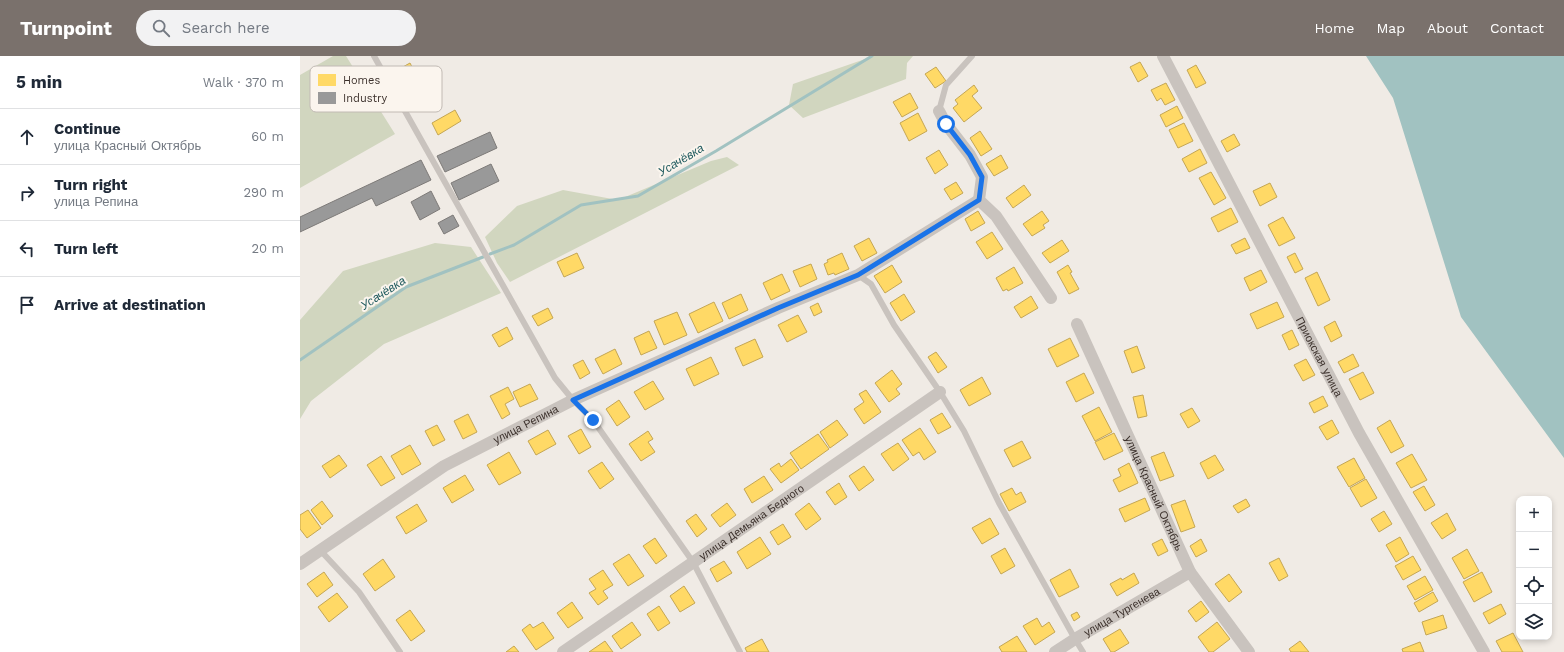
<!DOCTYPE html>
<html lang="en">
<head>
<meta charset="utf-8">
<style>
	:root { --surface:#fff; --page:#f2f2f3; --text:#1f2937; --muted:#747a83; --line:#e0e1e3; --accent:#7a716c }
	body { margin:0; font-family:"Work Sans",sans-serif; background:var(--page); color:var(--text) }
	.controls { position:absolute; right:12px; bottom:12px; display:grid; overflow:hidden; border-radius:8px; box-shadow:0 2px 6px #0003 }
	.controls button { width:36px; height:36px; display:grid; place-items:center; padding:0; border:0; border-bottom:1px solid var(--line); background:var(--surface); color:var(--text); font:20px sans-serif }
	.stop { position:absolute; width:12px; height:12px; margin:-9px; border:3px solid #1a73e8; border-radius:50%; background:#fff }
	.stop.end { background:#1a73e8; border-color:#fff; box-shadow:0 1px 4px #0008 }
	.list { margin:0; padding:0; list-style:none }
	h2 { display:flex; justify-content:space-between; align-items:center; height:52px; margin:0; padding:0 16px; font-size:17px }
	h2 small { font-size:13px; font-weight:400; color:var(--muted) }
	.list li { display:grid; grid-template-columns:26px 1fr auto; gap:12px; align-items:center; box-sizing:border-box; height:56px; padding:0 16px; border-top:1px solid var(--line) }
	.list b { display:block; font-size:15px; white-space:nowrap }
	.list p { margin:0; font-size:13px; white-space:nowrap; color:var(--muted) }
	.list em { font-size:13px; font-style:normal; color:var(--muted) }
	.icon { flex:none; width:22px; height:22px; fill:none; stroke:currentColor; stroke-width:2; stroke-linecap:round; stroke-linejoin:round }
	.map { position:relative; flex:none; width:1264px; height:596px; overflow:hidden }
	header { display:flex; align-items:center; gap:24px; box-sizing:border-box; height:56px; padding:0 20px; background:var(--accent); color:#fff }
	header strong { font-size:19px }
	nav { display:flex; gap:22px; margin-inline-start:auto; font-size:14px }
	.search { width:280px; height:36px; background:var(--page); display:flex; align-items:center; gap:10px; box-sizing:border-box; padding:0 14px; border-radius:22px; color:var(--muted); font-size:15px }
	main { display:flex }
	aside { flex:1; background:var(--surface) }
	.map>svg:first-child { display:block }
	.green { fill:#d1d6bf }
	.water { fill:#a1c2c1 }
	.homes { fill:#ffd966; stroke:#c4a654 }
	.industry { fill:#999; stroke:#7d7a78 }
	.lines { fill:none; stroke-linecap:round; stroke-linejoin:round }
	.stream { stroke:#a1c2c1; stroke-width:3 }
	.lane { stroke:#c9c3be; stroke-width:6 }
	.street { stroke:#c9c3be; stroke-width:12 }
	.route { stroke:#1a73e8; stroke-width:5 }
	.labels { text-anchor:middle; stroke-width:4; stroke-linejoin:round; paint-order:stroke }
	.street-label { font-size:11px; fill:#3b302b; stroke:#fbf5ee }
	.water-label { font-size:12px; font-style:italic; fill:#1f5a5e; stroke:#fbf5ee }
	.key { fill:#fbf5ee; stroke:#c1bab4; stroke-width:1 }
	.key-label { font-size:11px; fill:#3b302b }
</style>
</head>
<body>
<header>
<strong>Turnpoint</strong>
<div class="search"><svg class="icon" aria-label="search" viewBox="0 0 24 24"><circle cx="10" cy="10" r="6"/><path d="M15 15l6 6"/></svg>Search here</div>
<nav><a>Home</a><a>Map</a><a>About</a><a>Contact</a></nav>
</header>
<main>
<aside>
<h2>5 min<small>Walk · 370 m</small></h2>
<ul class="list">
<li><svg class="icon" aria-label="ahead" viewBox="0 0 24 24"><path d="M12 20V5M6 11l6-6 6 6"/></svg><div><b>Continue</b><p>улица Красный Октябрь</p></div><em>60 m</em></li>
<li><svg class="icon" aria-label="right" viewBox="0 0 24 24"><path d="M7 20v-9h11M14 6l5 5-5 5"/></svg><div><b>Turn right</b><p>улица Репина</p></div><em>290 m</em></li>
<li><svg class="icon" aria-label="left" viewBox="0 0 24 24"><path d="M17 20v-9H6M10 6l-5 5 5 5"/></svg><div><b>Turn left</b></div><em>20 m</em></li>
<li><svg class="icon" aria-label="arrive" viewBox="0 0 24 24"><path d="M6 21V4h12l-3 4 3 4H6"/></svg><div><b>Arrive at destination</b></div></li>
</ul>
</aside>
<div class="map">
<svg width="1264" height="596" viewBox="0 0 1264 596">
	<rect width="100%" height="100%" fill="#f0ebe5"/>
	<path class="green" d="M33 0H46L95 78 0 132V19Z
		M570 0H613L607 7 606 23 503 62 489 49 493 28 568 2Z
		M427 101 439 109 210 226 197 207 185 181 217 150 263 134 318 144 411 105Z
		M135 187 171 191 201 237 84 288 11 345 0 363V264L43 215Z"/>
	<path class="water" d="M1066 0H1264V402L1161 261 1093 42Z"/>
	<path class="homes" d="M840 6 848 20 838 26 830 11Z
		M110 7 124 34 106 43 92 17Z
		M896 9 906 27 896 32 887 14Z
		M636 11 646 25 635 32 625 18Z
		M866 27 875 44 865 49 861 42 857 45 851 34Z
		M674 29 678 35 672 40 682 52 664 66 653 52 658 48 655 44Z
		M610 37 618 52 602 61 593 46Z
		M877 50 883 62 866 71 860 59Z
		M155 54 161 65 138 79 132 67Z
		M618 57 627 75 609 85 600 67Z
		M884 67 893 85 878 92 869 74Z
		M680 75 692 93 681 100 670 82Z
		M934 78 940 89 927 96 921 85Z
		M900 93 907 107 889 116 882 103Z
		M639 94 648 109 635 118 626 102Z
		M701 99 708 112 694 120 686 108Z
		M911 116 926 142 914 149 899 122Z
		M656 126 663 137 651 144 644 133Z
		M970 127 977 141 960 150 953 135Z
		M724 129 731 139 713 152 706 142Z
		M931 152 938 166 918 176 911 162Z
		M678 155 685 167 671 175 665 163Z
		M742 155 749 165 743 169 745 172 732 180 723 168Z
		M983 161 995 182 979 190 968 169Z
		M692 176 703 193 687 203 676 186Z
		M569 182 577 197 562 205 554 190Z
		M945 182 950 192 936 198 931 189Z
		M762 184 769 195 750 207 742 197Z
		M277 197 284 212 264 221 257 206Z
		M542 197 549 213 535 219 534 217 528 219 524 208 528 206 527 204Z
		M995 197 1003 213 995 217 987 201Z
		M511 208 517 223 500 231 493 215Z
		M592 209 602 226 585 237 574 220Z
		M768 209 772 216 770 217 779 233 769 238 757 216Z
		M714 211 723 227 708 235 707 233 703 235 696 222Z
		M961 214 967 226 950 235 944 222Z
		M1017 216 1030 244 1018 250 1005 222Z
		M482 218 490 235 471 244 463 227Z
		M441 238 448 254 429 263 422 247Z
		M604 238 615 256 601 265 590 247Z
		M731 240 738 252 721 262 714 251Z
		M414 246 423 265 398 277 389 258Z
		M977 246 984 261 957 273 950 258Z
		M518 247 522 256 514 260 510 251Z
		M248 252 253 262 238 270 232 260Z
		M377 256 387 279 364 289 354 265Z
		M498 259 507 276 487 286 478 269Z
		M1035 265 1042 280 1031 286 1024 271Z
		M207 271 213 283 199 291 192 279Z
		M992 274 999 289 989 294 982 279Z
		M349 275 357 292 341 299 334 282Z
		M770 282 779 300 757 311 748 293Z
		M455 283 463 301 443 310 435 292Z
		M837 290 845 312 832 317 824 295Z
		M315 293 322 308 303 318 295 303Z
		M636 296 647 311 638 317 628 301Z
		M1053 298 1059 310 1044 317 1038 306Z
		M411 301 419 318 394 330 386 313Z
		M1006 303 1015 319 1003 325 994 309Z
		M283 304 290 317 280 323 273 309Z
		M592 314 602 328 596 333 600 338 589 346 575 327Z
		M1063 316 1074 337 1060 344 1049 323Z
		M784 317 794 337 776 346 766 326Z
		M682 321 691 338 669 350 660 334Z
		M353 325 364 343 345 354 334 336Z
		M230 328 238 343 220 351 213 336Z
		M208 331 214 343 205 348 210 358 202 363 190 340Z
		M566 334 581 356 564 368 554 353 564 346 559 338Z
		M843 339 847 360 838 362 833 341Z
		M1023 340 1028 350 1014 357 1009 347Z
		M319 344 330 361 317 370 306 353Z
		M799 351 812 376 795 385 782 360Z
		M892 352 900 365 888 372 880 358Z
		M642 357 651 371 638 378 630 364Z
		M168 358 177 376 163 383 154 365Z
		M537 364 548 379 530 392 520 376Z
		M1032 364 1039 377 1027 384 1019 371Z
		M1090 364 1104 390 1091 397 1077 372Z
		M137 369 145 384 133 390 125 375Z
		M620 372 636 396 624 404 619 396 613 400 602 384Z
		M281 373 291 391 279 398 268 380Z
		M248 374 256 388 236 399 228 385Z
		M348 375 353 383 348 386 355 396 341 405 329 388Z
		M814 377 823 395 804 404 795 386Z
		M518 378 529 393 501 413 490 397Z
		M722 385 731 402 713 411 704 394Z
		M598 387 609 403 593 415 581 398Z
		M110 389 121 408 102 419 91 400Z
		M209 396 221 417 199 429 187 409Z
		M864 396 874 420 860 425 851 401Z
		M1112 398 1127 424 1111 432 1096 407Z
		M39 399 47 410 30 422 22 410Z
		M915 399 924 414 908 423 900 407Z
		M81 400 95 422 81 430 67 409Z
		M1054 402 1065 422 1049 431 1037 411Z
		M491 403 499 414 481 427 470 413 479 407 481 411Z
		M302 406 314 423 300 433 288 415Z
		M829 407 838 427 819 436 813 424 821 420 818 413Z
		M564 410 574 424 559 435 549 420Z
		M165 419 174 434 152 447 143 432Z
		M464 420 473 434 452 447 444 433Z
		M1066 423 1077 442 1061 451 1050 432Z
		M539 427 547 441 535 449 526 436Z
		M1124 430 1135 449 1125 455 1113 436Z
		M712 432 716 439 721 436 726 446 709 455 700 438Z
		M845 442 850 454 825 466 819 453Z
		M946 443 950 450 938 457 933 450Z
		M885 444 895 471 881 476 871 449Z
		M22 445 33 460 22 469 11 454Z
		M427 447 436 459 420 471 411 459Z
		M509 447 521 463 506 474 495 458Z
		M117 448 127 465 106 478 96 461Z
		M8 454 21 472 7 482 0 473V459Z
		M1084 455 1092 468 1079 476 1071 463Z
		M1147 457 1156 474 1142 483 1131 467Z
		M396 458 407 473 397 481 386 465Z
		M690 462 699 478 682 488 672 472Z
		M483 468 491 481 478 489 470 476Z
		M460 481 471 498 447 513 437 496Z
		M1100 481 1109 498 1096 506 1086 489Z
		M355 482 367 500 356 508 343 490Z
		M862 483 868 495 858 500 852 488Z
		M901 483 907 495 896 501 890 490Z
		M705 492 715 510 701 518 691 500Z
		M1167 493 1179 515 1164 523 1152 502Z
		M329 498 344 520 328 530 313 508Z
		M1113 500 1121 514 1103 524 1095 510Z
		M979 502 988 520 979 525 969 507Z
		M83 503 95 521 75 535 63 518Z
		M424 505 432 517 417 526 410 513Z
		M770 513 779 531 759 541 750 524Z
		M303 514 313 529 303 535 308 542 298 549 289 537 296 533 289 523Z
		M24 516 33 529 17 541 7 528Z
		M1182 516 1192 536 1174 546 1163 526Z
		M834 517 839 527 817 540 810 528 821 522 822 524Z
		M929 518 942 536 929 546 915 528Z
		M1125 520 1133 534 1115 544 1107 530Z
		M384 530 395 547 380 556 370 540Z
		M1133 536 1138 545 1119 556 1114 547Z
		M37 537 48 551 29 566 18 551Z
		M901 545 909 556 896 566 888 555Z
		M272 546 283 562 268 572 257 557Z
		M1201 548 1206 558 1189 568 1183 557Z
		M359 550 370 567 358 575 347 558Z
		M110 554 125 575 111 585 96 564Z
		M777 556 780 561 774 565 771 559Z
		M1143 559 1147 572 1126 579 1122 566Z
		M737 562 742 571 749 566 755 576 735 589 723 570Z
		M243 566 254 582 236 594 222 574 230 568 233 572Z
		M332 566 341 579 321 593 312 580Z
		M917 566 930 583 913 596H909L898 581Z
		M820 573 829 587 814 596H811L803 583Z
		M1213 577 1223 596H1202L1196 585Z
		M717 580 727 596H702L699 591Z
		M462 583 469 596H447L445 592Z
		M305 585 313 596H289Z
		M1000 585 1009 596H991L989 593Z
		M1120 586 1124 596H1103L1102 593Z
		M214 590 219 596H206Z"/>
	<path class="industry" d="M190 76 197 92 145 116 137 100Z
		M121 104 131 124 76 150 72 142 0 176V161Z
		M191 108 199 125 159 144 151 127Z
		M131 135 140 153 120 164 111 146Z
		M153 159 159 170 144 178 138 167Z"/>
	<g class="lines">
		<path class="stream" d="M190 198 214 189 281 149 338 140 416 95 572 0
			M0 304 106 231 183 201"/>
		<path class="lane" d="M74 0 255 322 273 344 293 364 393 506 440 596
			M639 55 646 29 672 0
			M558 219 571 228 594 269 640 336 664 375 699 447 775 583 783 596
			M20 494 59 536 100 596"/>
		<g class="street">
			<path id="s1" d="M863 0 1059 377 1184 596"/>
			<path d="M639 55 646 68 670 99 682 121 679 144 696 160 751 242"/>
			<path id="s2" d="M777 268 890 516 949 596"/>
			<path id="s3" d="M0 508 144 410 273 344 478 252 558 219 679 144"/>
			<path id="s4" d="M263 596 640 336"/>
			<path id="s5" d="M755 596 775 583 890 516"/>
		</g>
	</g>
	<g class="lines">
		<path class="route" d="M293 364 273 344 478 252 558 219 679 144 682 121 670 99 646 68"/>
	</g>
	<g class="labels">
		<g class="street-label">
			<text dy="4" stroke="none"><textPath href="#s1" startOffset="339">Приокская улица</textPath></text>
			<text dy="4" stroke="none"><textPath href="#s3" startOffset="266">улица Репина</textPath></text>
			<text dy="4" stroke="none"><textPath href="#s2" startOffset="186">улица Красный Октябрь</textPath></text>
			<text dy="4" stroke="none"><textPath href="#s4" startOffset="229">улица Демьяна Бедного</textPath></text>
			<text dy="4" stroke="none"><textPath href="#s5" startOffset="78">улица Тургенева</textPath></text>
		</g>
		<g class="water-label">
			<text transform="translate(381 104) rotate(-31)" y="4">Усачёвка</text>
			<text transform="translate(83 237) rotate(-33)" y="4">Усачёвка</text>
		</g>
	</g>
	<rect x="10" y="10" width="132" height="46" rx="6" class="key"/>
	<rect x="18" y="18" width="18" height="12" fill="#ffd966"/>
	<rect x="18" y="36" width="18" height="12" fill="#999"/>
	<g class="key-label">
		<text x="43" y="28">Homes</text>
		<text x="43" y="46">Industry</text>
	</g>
</svg>
<div class="controls">
<button>+</button>
<button>−</button>
<button><svg class="icon" aria-label="locate" viewBox="0 0 24 24"><circle cx="12" cy="12" r="6"/><path d="M12 2v4M12 18v4M2 12h4M18 12h4"/></svg></button>
<button><svg class="icon" aria-label="layers" viewBox="0 0 24 24"><path d="M12 4l9 5-9 5-9-5zM3 14l9 5 9-5"/></svg></button>
</div>
<div class="stop" style="left:646px;top:68px"></div>
<div class="stop end" style="left:293px;top:364px"></div>
</div>
</main>
</body>
</html>
